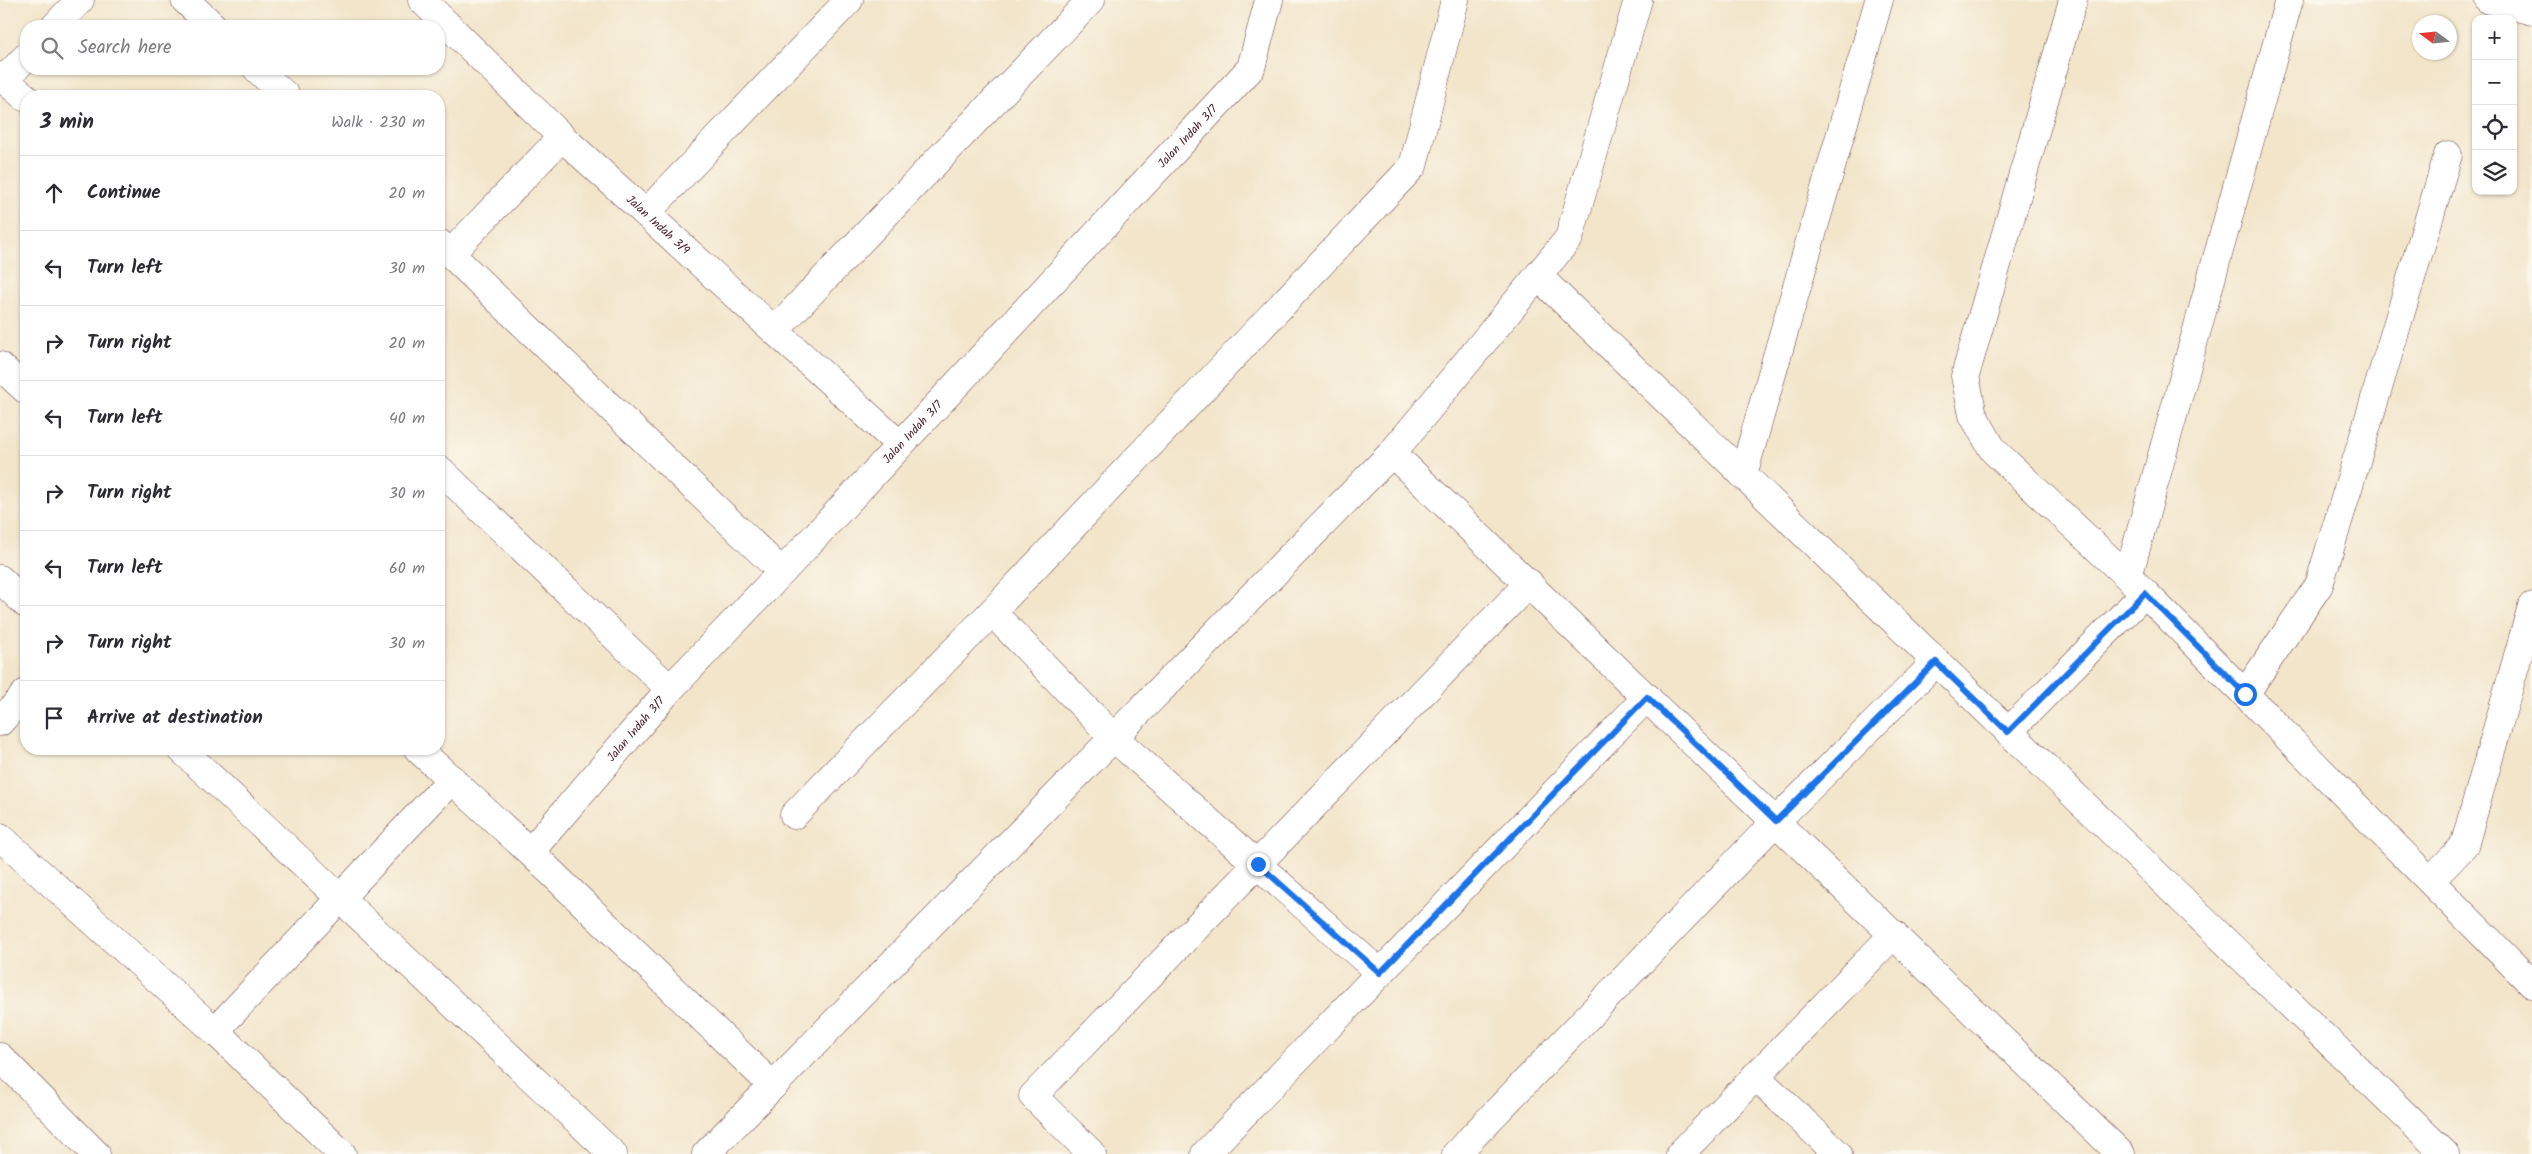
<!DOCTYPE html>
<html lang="en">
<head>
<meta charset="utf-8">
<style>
	:root { --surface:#fff; --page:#f7f7f7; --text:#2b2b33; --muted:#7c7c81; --line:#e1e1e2 }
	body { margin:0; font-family:Kalam,sans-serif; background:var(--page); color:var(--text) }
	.controls { position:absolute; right:15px; top:15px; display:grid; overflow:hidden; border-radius:10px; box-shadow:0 1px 4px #0004 }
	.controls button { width:45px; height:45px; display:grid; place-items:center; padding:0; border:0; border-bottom:1px solid var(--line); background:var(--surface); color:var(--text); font:25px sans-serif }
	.compass { position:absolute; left:2412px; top:15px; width:45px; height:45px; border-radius:50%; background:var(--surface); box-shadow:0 1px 4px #0004; rotate:285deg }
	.stop { position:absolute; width:15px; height:15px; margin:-11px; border:4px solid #1a73e8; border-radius:50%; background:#fff }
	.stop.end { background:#1a73e8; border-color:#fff; box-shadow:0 1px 5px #0008 }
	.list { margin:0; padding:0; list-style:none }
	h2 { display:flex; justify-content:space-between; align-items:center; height:65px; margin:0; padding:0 20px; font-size:21px }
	h2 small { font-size:16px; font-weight:400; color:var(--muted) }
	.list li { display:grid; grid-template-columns:32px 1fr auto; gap:15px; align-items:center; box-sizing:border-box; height:75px; padding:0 20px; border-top:1px solid var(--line) }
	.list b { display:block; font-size:19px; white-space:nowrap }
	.list em { font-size:16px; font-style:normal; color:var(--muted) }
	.icon { flex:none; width:28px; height:28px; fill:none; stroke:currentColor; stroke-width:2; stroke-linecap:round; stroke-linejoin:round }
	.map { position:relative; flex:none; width:2532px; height:1154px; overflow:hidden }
	.search { position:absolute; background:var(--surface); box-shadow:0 1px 4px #0004; left:20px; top:20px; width:425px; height:55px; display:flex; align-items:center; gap:12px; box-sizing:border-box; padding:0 18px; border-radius:20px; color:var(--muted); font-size:19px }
	.panel { position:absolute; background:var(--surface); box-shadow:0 1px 4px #0004; left:20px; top:90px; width:425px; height:665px; border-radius:20px }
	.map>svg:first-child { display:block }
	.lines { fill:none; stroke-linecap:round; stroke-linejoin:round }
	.minor-casing { stroke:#633d43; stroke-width:29 }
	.minor { stroke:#fff; stroke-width:28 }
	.route { stroke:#1a73e8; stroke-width:6 }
	.labels { text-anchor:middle; stroke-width:4; stroke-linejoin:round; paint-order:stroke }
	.street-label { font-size:12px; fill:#4a1f2b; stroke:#fbf7ec }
</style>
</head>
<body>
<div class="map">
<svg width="2532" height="1154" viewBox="0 0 2532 1154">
	<rect width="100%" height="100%" fill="#fbf7ec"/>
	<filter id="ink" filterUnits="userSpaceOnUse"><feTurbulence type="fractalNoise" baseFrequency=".02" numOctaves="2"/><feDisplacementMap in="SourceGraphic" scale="10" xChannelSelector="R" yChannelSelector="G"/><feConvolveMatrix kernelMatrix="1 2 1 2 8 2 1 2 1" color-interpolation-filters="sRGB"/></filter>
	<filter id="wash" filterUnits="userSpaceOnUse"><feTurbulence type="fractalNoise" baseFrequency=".0096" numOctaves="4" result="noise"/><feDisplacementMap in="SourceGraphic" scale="20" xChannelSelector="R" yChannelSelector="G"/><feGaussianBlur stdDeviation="1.12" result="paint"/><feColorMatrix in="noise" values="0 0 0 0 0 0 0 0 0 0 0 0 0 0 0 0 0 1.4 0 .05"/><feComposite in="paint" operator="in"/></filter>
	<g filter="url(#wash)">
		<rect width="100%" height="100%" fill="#f2e5ca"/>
	</g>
	<g filter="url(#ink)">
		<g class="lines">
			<g class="minor-casing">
				<g id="minor">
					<path d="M185 0 213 26"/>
					<path id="s1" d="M422 0 562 137 900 445"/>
					<path d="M1638 0 1569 238 1392 453 2121 1154"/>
					<path d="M2073 0 1965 376 1973 415 1993 450 2145 593 2532 984"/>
					<path d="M2489 0 2532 11"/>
					<path d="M55 26 80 0"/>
					<path d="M257 69 286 96"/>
					<path d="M0 76 26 98"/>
					<path d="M5 79 26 57"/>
					<path d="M646 213 849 0"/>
					<path d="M439 243 782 572"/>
					<path d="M450 254 562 137"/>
					<path d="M1538 276 2445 1154"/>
					<path d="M775 330 1091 0"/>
					<path d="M0 366 26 390"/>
					<path d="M439 469 670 689"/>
					<path d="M1743 475 1879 0"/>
					<path d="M2128 577 2289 0"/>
					<path d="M0 579 26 604"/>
					<path d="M992 612 1113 737 1380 973"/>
					<path d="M2245 694 2319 585 2448 155"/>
					<path d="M0 722 26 693"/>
					<path d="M2008 732 2145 593"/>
					<path d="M181 749 613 1154"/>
					<path d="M418 749 530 852 773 1086"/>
					<path d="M794 815 992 612 1413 166 1455 0"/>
					<path d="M0 837 215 1031 342 1154"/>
					<path id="s2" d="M530 852 670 689 782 572 1251 68 1269 0"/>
					<path d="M2430 881 2464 846 2532 606"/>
					<path d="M215 1031 452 779"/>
					<path d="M0 1057 96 1154"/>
					<path d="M1755 1076 1838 1154"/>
					<path d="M706 1154 1392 453"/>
					<path d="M1092 1154 1033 1096 1529 583"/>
					<path d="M1205 1154 1647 697"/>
					<path d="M1456 1154 1776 821 1936 662"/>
					<path d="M1680 1154 1894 934"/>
				</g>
			</g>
			<use href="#minor" class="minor"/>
		</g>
	</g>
	<g class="lines" filter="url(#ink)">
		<path class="route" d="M1258 864 1380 973 1647 697 1776 821 1936 662 2008 732 2145 593 2245 694"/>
	</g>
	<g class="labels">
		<g class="street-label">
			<text dy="4" stroke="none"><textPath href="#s2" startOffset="972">Jalan Indah 3/7</textPath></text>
			<text dy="4" stroke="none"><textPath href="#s1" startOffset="326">Jalan Indah 3/9</textPath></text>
			<text dy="4" stroke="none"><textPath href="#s2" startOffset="568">Jalan Indah 3/7</textPath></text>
			<text dy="4" stroke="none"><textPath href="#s2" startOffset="162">Jalan Indah 3/7</textPath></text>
		</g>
	</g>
</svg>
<div class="controls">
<button>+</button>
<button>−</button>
<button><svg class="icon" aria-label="locate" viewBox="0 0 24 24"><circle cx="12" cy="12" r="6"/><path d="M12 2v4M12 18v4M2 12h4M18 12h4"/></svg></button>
<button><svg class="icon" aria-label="layers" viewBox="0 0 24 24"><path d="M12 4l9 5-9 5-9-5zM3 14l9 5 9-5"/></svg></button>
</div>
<svg class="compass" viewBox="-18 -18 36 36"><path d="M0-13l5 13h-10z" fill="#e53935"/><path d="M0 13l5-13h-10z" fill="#7c7c81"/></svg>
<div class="stop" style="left:2245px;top:694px"></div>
<div class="stop end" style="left:1258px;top:864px"></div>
<div class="search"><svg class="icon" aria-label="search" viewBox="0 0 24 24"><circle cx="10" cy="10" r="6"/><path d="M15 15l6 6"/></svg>Search here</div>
<section class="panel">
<h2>3 min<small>Walk · 230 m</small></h2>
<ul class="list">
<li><svg class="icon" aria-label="ahead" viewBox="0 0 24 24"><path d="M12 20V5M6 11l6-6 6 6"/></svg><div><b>Continue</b></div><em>20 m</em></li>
<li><svg class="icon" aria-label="left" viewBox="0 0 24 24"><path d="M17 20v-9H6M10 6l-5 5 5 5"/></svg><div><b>Turn left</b></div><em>30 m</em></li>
<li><svg class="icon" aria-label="right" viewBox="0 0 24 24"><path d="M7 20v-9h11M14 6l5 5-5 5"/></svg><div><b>Turn right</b></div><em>20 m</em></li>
<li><svg class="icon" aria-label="left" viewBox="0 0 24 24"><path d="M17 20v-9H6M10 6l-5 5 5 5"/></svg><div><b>Turn left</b></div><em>40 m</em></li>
<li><svg class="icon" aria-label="right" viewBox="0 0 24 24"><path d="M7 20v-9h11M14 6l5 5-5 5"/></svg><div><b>Turn right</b></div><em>30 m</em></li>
<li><svg class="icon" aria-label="left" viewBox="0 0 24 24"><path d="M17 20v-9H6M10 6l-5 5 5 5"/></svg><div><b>Turn left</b></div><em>60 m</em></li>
<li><svg class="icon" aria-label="right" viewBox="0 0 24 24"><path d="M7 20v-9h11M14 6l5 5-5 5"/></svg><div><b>Turn right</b></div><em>30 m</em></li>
<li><svg class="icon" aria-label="arrive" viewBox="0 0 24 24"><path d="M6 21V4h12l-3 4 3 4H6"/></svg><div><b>Arrive at destination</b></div></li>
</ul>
</section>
</div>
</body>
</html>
